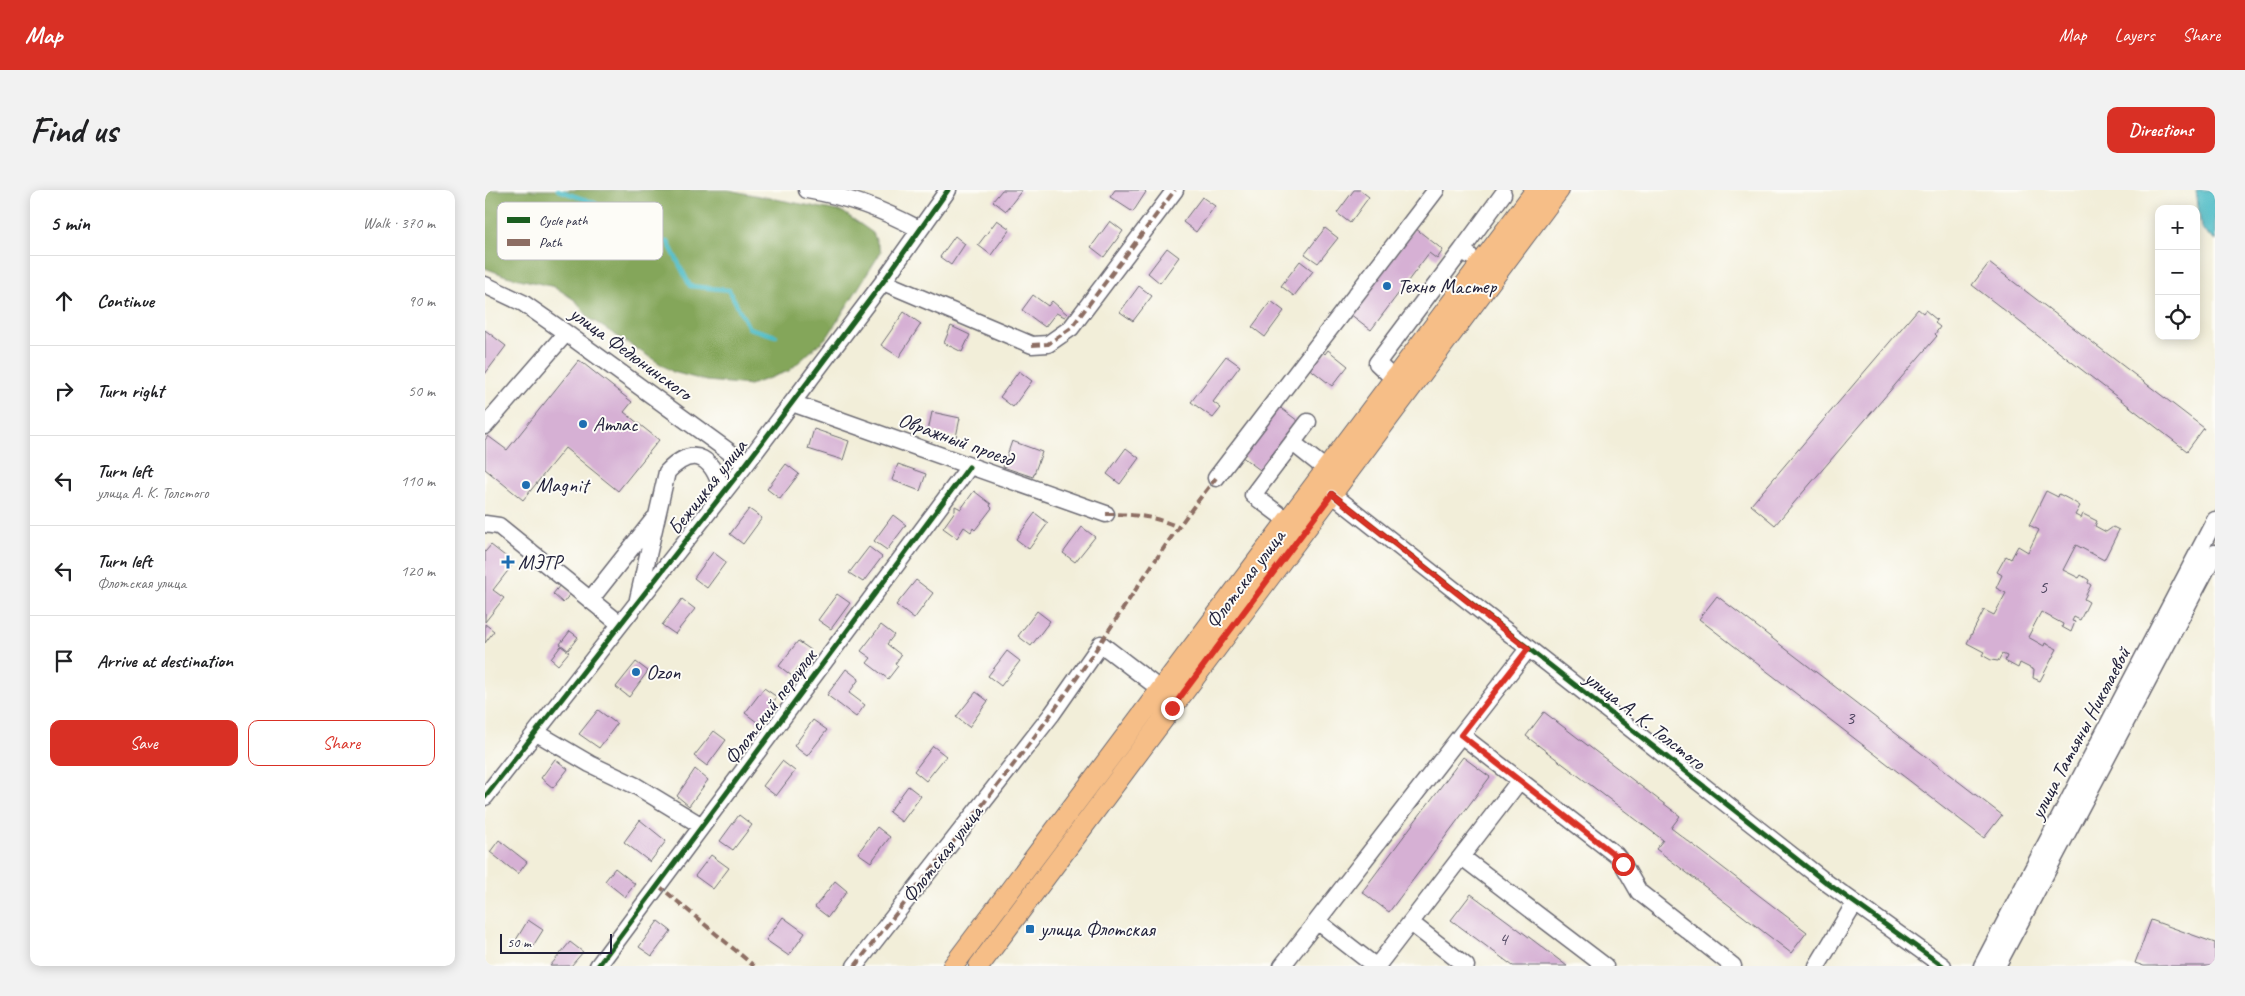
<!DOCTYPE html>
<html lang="en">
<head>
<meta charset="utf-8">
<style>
	:root { --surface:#fff; --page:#f2f2f2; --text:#202124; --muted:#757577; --line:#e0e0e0; --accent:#d93025 }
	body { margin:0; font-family:Caveat,sans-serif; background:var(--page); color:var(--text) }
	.controls { position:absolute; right:15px; top:15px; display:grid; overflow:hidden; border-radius:10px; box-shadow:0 2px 12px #0003 }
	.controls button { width:45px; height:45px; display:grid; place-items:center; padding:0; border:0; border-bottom:1px solid var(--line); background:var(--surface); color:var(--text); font:25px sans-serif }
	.scale { position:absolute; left:15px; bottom:12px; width:112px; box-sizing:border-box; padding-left:5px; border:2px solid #22223b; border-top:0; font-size:14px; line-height:18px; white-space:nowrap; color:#22223b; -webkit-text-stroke:4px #fdfcf7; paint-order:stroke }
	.stop { position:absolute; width:15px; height:15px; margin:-11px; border:4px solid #d93025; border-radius:50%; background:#fff }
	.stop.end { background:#d93025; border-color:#fff; box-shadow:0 1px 5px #0008 }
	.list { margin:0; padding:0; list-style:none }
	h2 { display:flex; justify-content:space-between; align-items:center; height:65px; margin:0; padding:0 20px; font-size:21px }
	h2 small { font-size:16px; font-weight:400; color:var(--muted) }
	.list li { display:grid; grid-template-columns:32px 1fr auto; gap:15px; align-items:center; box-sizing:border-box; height:90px; padding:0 20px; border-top:1px solid var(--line) }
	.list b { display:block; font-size:19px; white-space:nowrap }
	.list p { margin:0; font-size:16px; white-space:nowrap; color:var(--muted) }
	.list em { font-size:16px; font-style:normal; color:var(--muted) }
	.actions { display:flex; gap:10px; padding:15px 20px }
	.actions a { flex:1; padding:11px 0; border:1px solid var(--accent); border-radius:10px; text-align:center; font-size:18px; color:var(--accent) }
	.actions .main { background:var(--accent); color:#fff }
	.icon { flex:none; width:28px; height:28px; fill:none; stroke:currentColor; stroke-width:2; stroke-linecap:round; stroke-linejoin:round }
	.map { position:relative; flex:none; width:1730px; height:776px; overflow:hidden; border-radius:10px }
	header { display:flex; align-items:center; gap:30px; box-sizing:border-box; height:70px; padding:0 25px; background:var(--accent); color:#fff }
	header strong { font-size:24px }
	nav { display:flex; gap:28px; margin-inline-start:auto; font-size:18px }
	.intro { display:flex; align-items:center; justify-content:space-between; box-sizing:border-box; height:120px; padding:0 30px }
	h1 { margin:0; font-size:35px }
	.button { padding:12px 22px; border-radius:10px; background:var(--accent); color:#fff; font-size:18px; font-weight:700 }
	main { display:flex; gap:30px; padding:0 30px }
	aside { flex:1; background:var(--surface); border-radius:10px; box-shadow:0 2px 12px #0003 }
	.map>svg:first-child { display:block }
	.forest { fill:#84a65a; stroke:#53644a }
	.water { fill:#4ebcc6; stroke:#386f80 }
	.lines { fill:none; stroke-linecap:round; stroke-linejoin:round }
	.stream { stroke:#4ebcc6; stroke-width:4.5 }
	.building { fill:#d6b0d4 }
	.minor-casing { stroke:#6b6972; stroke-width:19 }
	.major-casing { stroke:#6b6972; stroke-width:22 }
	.minor { stroke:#fff; stroke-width:16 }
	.major { stroke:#f6be87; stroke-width:20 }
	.quiet { stroke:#8d6e63; stroke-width:4; stroke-dasharray:8 4; stroke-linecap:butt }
	.cycleway-casing { stroke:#fdfcf7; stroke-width:8 }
	.cycleway { stroke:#1b5e20; stroke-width:5 }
	.route { stroke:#d93025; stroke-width:6 }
	.poi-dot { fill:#1f6fb2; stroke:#fdfcf7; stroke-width:2 }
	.labels { text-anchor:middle; stroke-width:4; stroke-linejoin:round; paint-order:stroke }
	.number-label { font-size:19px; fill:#4f4661 }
	.poi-label { font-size:21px; fill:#22223b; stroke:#fdfcf7; text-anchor:start }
	.street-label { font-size:21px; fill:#22223b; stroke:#fdfcf7 }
	.key { fill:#fdfcf7; stroke:#bbbbbf; stroke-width:1 }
	.key-label { font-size:14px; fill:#22223b }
</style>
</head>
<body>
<header>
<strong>Map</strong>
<nav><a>Map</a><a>Layers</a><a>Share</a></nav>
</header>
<div class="intro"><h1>Find us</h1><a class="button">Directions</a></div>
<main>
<aside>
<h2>5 min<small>Walk · 370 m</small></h2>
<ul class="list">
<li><svg class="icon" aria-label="ahead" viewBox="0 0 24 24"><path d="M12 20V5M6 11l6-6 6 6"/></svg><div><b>Continue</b></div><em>90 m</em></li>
<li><svg class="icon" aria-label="right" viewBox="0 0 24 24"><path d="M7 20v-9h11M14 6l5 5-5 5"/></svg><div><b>Turn right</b></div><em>50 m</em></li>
<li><svg class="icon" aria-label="left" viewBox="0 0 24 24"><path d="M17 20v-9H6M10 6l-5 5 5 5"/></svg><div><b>Turn left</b><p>улица А. К. Толстого</p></div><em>110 m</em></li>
<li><svg class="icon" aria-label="left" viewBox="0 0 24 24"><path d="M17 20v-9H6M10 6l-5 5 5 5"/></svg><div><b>Turn left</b><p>Флотская улица</p></div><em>120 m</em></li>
<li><svg class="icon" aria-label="arrive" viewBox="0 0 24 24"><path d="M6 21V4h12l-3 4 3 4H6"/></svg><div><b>Arrive at destination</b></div></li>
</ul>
<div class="actions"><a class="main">Save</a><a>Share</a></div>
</aside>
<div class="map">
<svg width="1730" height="776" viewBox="0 0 1730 776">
	<rect width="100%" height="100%" fill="#fdfcf7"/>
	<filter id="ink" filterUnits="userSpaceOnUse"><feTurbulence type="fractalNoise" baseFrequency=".02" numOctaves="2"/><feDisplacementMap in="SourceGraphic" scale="10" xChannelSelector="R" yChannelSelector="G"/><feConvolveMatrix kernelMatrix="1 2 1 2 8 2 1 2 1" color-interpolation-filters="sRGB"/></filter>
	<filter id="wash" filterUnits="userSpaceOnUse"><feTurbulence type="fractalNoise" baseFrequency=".0096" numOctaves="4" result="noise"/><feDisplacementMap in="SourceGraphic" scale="20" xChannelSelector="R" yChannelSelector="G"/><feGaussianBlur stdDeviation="1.12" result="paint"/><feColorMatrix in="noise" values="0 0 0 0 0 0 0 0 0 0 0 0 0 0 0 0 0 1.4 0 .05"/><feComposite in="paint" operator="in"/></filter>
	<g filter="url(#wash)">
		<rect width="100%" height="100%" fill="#f2eed9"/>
		<path class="forest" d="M0 0H243L358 22 388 43 396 62 343 146 304 181 265 195 222 191 188 182 104 128 91 111 70 97 21 86 0 78Z"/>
		<path class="water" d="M1711 0H1730V51L1716 38Z"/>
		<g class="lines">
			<path class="stream" d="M73 0 110 13 145 50 183 52 205 96 244 100 264 138 291 146"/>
		</g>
		<g id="blocks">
			<path class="building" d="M517 0H537L521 21 508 11Z
				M630 0H659L661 2 648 22 625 7Z
				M869 0H875L884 7 865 33 852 23Z
				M717 7 730 16 711 42 698 32Z
				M512 30 525 39 506 65 493 55Z
				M625 31 638 41 619 67 606 57Z
				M840 38 853 48 833 73 820 64Z
				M930 38 958 60 952 69 944 63 886 140 865 124Z
				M470 46 480 54 466 75 455 67Z
				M682 58 694 67 675 93 663 83Z
				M815 71 828 81 809 106 796 96Z
				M1504 73 1719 238 1702 261 1487 95Z
				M654 96 667 106 648 131 635 122Z
				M548 105 563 116 567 111 582 124 580 127 571 123 560 137 537 120Z
				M786 111 799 121 780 147 767 137Z
				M1433 119 1438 123 1440 120 1452 130 1450 133 1455 137 1450 144 1452 146 1290 335 1266 315Z
				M419 122 436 134 414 167 396 155Z
				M466 136 485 145 477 162 459 153Z
				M0 140 21 156 0 184Z
				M843 160 863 176 847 196 824 178 837 161 840 164Z
				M741 166 755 176 728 212 736 218 728 228 706 212Z
				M94 170 147 212 139 222 174 250 133 301 80 258 38 310 0 279V250L3 246 22 260Z
				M534 181 547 191 528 217 515 207Z
				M793 216 813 231 775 280 756 266Z
				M447 222 475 228 471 247 443 241Z
				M329 239 364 251 358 270 323 259Z
				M527 251 557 262 548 287 518 277Z
				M641 258 654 268 635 294 622 284Z
				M301 274 314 284 295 309 282 299Z
				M413 274 441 284 435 301 407 290Z
				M489 301 506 314 505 316 507 318 490 340 488 338 486 342 479 337 472 348 458 338 470 321V316L476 319Z
				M1561 301 1573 307 1574 304 1589 312 1595 316 1590 325 1596 328 1598 324 1612 331 1610 336 1621 342 1628 337 1634 340 1619 370 1591 355 1578 380 1594 388 1596 385 1604 390 1603 393 1606 395 1599 409 1604 412 1595 430 1589 427 1587 431 1590 432 1586 442 1577 437 1578 434 1556 422 1543 447 1559 456 1560 453 1572 459 1555 491 1548 488 1549 480 1535 473 1533 478 1520 471 1522 466 1517 464 1513 471 1506 470 1497 465 1499 462 1482 453 1499 420 1509 425 1521 403 1511 398 1517 385 1512 382 1521 366 1526 369 1533 356 1543 362 1554 340 1544 335Z
				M264 319 277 328 258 354 245 344Z
				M550 323 563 333 544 359 531 349Z
				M408 325 421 335 402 360 389 351Z
				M597 337 610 347 590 372 578 363Z
				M6 355 29 373 8 400 19 408 0 432V362Z
				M384 357 397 367 378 392 364 383Z
				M228 362 241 372 222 398 209 388Z
				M431 390 448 403 429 429 411 415Z
				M75 395 86 403 78 413 68 404Z
				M352 404 365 413 346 439 333 430Z
				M1232 406 1517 625 1499 648 1214 429Z
				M197 409 210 419 190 444 177 435Z
				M552 421 565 431 546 456 533 446Z
				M0 434 9 441 0 453Z
				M396 435 409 445 402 454 416 465 410 474 413 476 403 489 382 473 386 468 376 461Z
				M85 441 93 447 83 460 75 454Z
				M313 451 326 460 307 486 294 476Z
				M76 456 84 462 73 475 66 469Z
				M522 461 535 471 516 496 503 486Z
				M151 472 163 481 144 507 131 497Z
				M361 479 374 489 364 503 380 515 371 527 342 505Z
				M279 498 292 507 273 533 260 523Z
				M491 502 503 511 484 537 471 527Z
				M113 520 132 534 114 558 94 544Z
				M1059 522 1195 626 1186 638 1322 742 1306 763 1171 659 1178 650 1041 546Z
				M328 530 342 540 322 566 309 556Z
				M229 541 241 550 222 576 209 566Z
				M448 556 461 566 441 591 429 581Z
				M978 567 1005 587 904 722 877 702Z
				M70 569 83 579 68 598 56 588Z
				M297 571 310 581 291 606 278 596Z
				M210 579 223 590 204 616 192 606Z
				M423 596 436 606 417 632 404 622Z
				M254 625 267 635 248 660 235 651Z
				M155 630 181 651 165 672 139 652Z
				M392 637 405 647 386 672 373 663Z
				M14 650 42 672 33 684 5 662Z
				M226 665 244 678 228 699 210 686Z
				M130 678 150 694 140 707 120 691Z
				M350 691 362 701 343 727 330 717Z
				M986 704 1024 732 1082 776H1028L966 730Z
				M298 727 320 743 304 766 281 750Z
				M43 730 58 740 46 759 31 750Z
				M1666 730 1730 753V776H1659L1650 773Z
				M173 731 186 741 167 766 154 757Z
				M85 752 98 762 86 776H65Z"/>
		</g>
	</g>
	<g filter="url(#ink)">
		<use href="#blocks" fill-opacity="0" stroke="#6b6972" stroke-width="1"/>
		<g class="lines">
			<g class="minor-casing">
				<path id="minor" d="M322 0C364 7 396 19 434 39
					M984 65 977 60 1018 4
					M398 92 547 155 563 154 586 138 690 0
					M0 95 38 113 81 143 261 274
					M910 190 892 173 977 60
					M307 213 621 324
					M0 236 81 143
					M808 253 842 280
					M731 288 951 0
					M847 304 1342 693 1458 776
					M0 334 14 336 135 434
					M811 337 768 305 823 232
					M153 409 182 282C211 252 229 270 238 304
					M105 410 169 329
					M1043 459 976 545 1131 665 1138 674 1154 702 1248 776
					M52 543 105 574 151 596 217 636
					M0 607 261 274 398 92 463 0
					M977 667 1120 776
					M832 731 890 776
					M926 733 981 776
					M113 776 484 277
					M370 776 567 524 616 454 676 500
					M797 776 976 545
					M892 776 1035 590
					M1332 776 1370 713
					M1497 776 1730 330
					M1512 776 1730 363"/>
			</g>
			<g class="major-casing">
				<path id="major" d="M468 776 1051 0
					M494 776 1074 0"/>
			</g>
			<use href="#minor" class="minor"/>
			<use href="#major" class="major"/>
			<path class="quiet" d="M547 155 563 154 586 138 690 0
				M621 324C646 324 670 326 693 337
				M173 695 269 776
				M370 776C439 687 512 600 577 509 629 436 674 358 731 288"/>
			<g class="cycleway-casing">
				<path id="cycleway" d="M847 304 1342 693 1458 776
					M0 607 261 274 398 92 463 0
					M113 776 484 277"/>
			</g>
			<use href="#cycleway" class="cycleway"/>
		</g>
	</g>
	<g class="lines" filter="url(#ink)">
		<path class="route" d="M687 518 847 304 1043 459 976 545 1130 665 1138 674"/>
	</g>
	<g class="poi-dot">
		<circle cx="902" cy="96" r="5"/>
		<circle cx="98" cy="234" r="5"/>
		<circle cx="41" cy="295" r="5"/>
		<path d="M20.5 364.5h5v5h5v5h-5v5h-5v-5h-5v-5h5z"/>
		<circle cx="151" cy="482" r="5"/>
		<rect x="540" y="734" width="10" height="10" rx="2.5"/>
	</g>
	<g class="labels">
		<g class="number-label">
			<text x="1558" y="403">5</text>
			<text x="1365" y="534">3</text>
			<text x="1018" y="755">4</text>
		</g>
		<g class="poi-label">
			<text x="912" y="103">Техно Мастер</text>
			<text x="108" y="241">Атлас</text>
			<text x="51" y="302">Magnit</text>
			<text x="33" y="379">МЭТР</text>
			<text x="161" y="489">Ozon</text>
			<text x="555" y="746">улица Флотская</text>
		</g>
		<g class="street-label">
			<text transform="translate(146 163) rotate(36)" y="7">улица Федюнинского</text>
			<text transform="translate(471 249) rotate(20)" y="7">Овражный проезд</text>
			<text transform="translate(222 297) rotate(-52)" y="7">Бежицкая улица</text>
			<text transform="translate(760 389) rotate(-53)" y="7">Флотская улица</text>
			<text transform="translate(285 517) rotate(-53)" y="7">Флотский переулок</text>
			<text transform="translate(1160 530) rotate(38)" y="7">улица А. К. Толстого</text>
			<text transform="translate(1595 543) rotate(-62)" y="7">улица Татьяны Николаевой</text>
			<text transform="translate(457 664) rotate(-52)" y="7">Флотская улица</text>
		</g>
	</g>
	<rect x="12" y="12" width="166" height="58" rx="8" class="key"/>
	<rect x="22" y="27" width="23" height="6" fill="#1b5e20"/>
	<rect x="22" y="49" width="23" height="7" fill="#8d6e63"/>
	<g class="key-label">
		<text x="54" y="35">Cycle path</text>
		<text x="54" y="57">Path</text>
	</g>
</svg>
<div class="controls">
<button>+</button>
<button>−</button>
<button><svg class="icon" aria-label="locate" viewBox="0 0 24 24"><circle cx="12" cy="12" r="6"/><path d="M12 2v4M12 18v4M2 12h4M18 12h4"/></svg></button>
</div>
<div class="scale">50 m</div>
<div class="stop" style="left:1138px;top:674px"></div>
<div class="stop end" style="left:687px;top:518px"></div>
</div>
</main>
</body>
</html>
